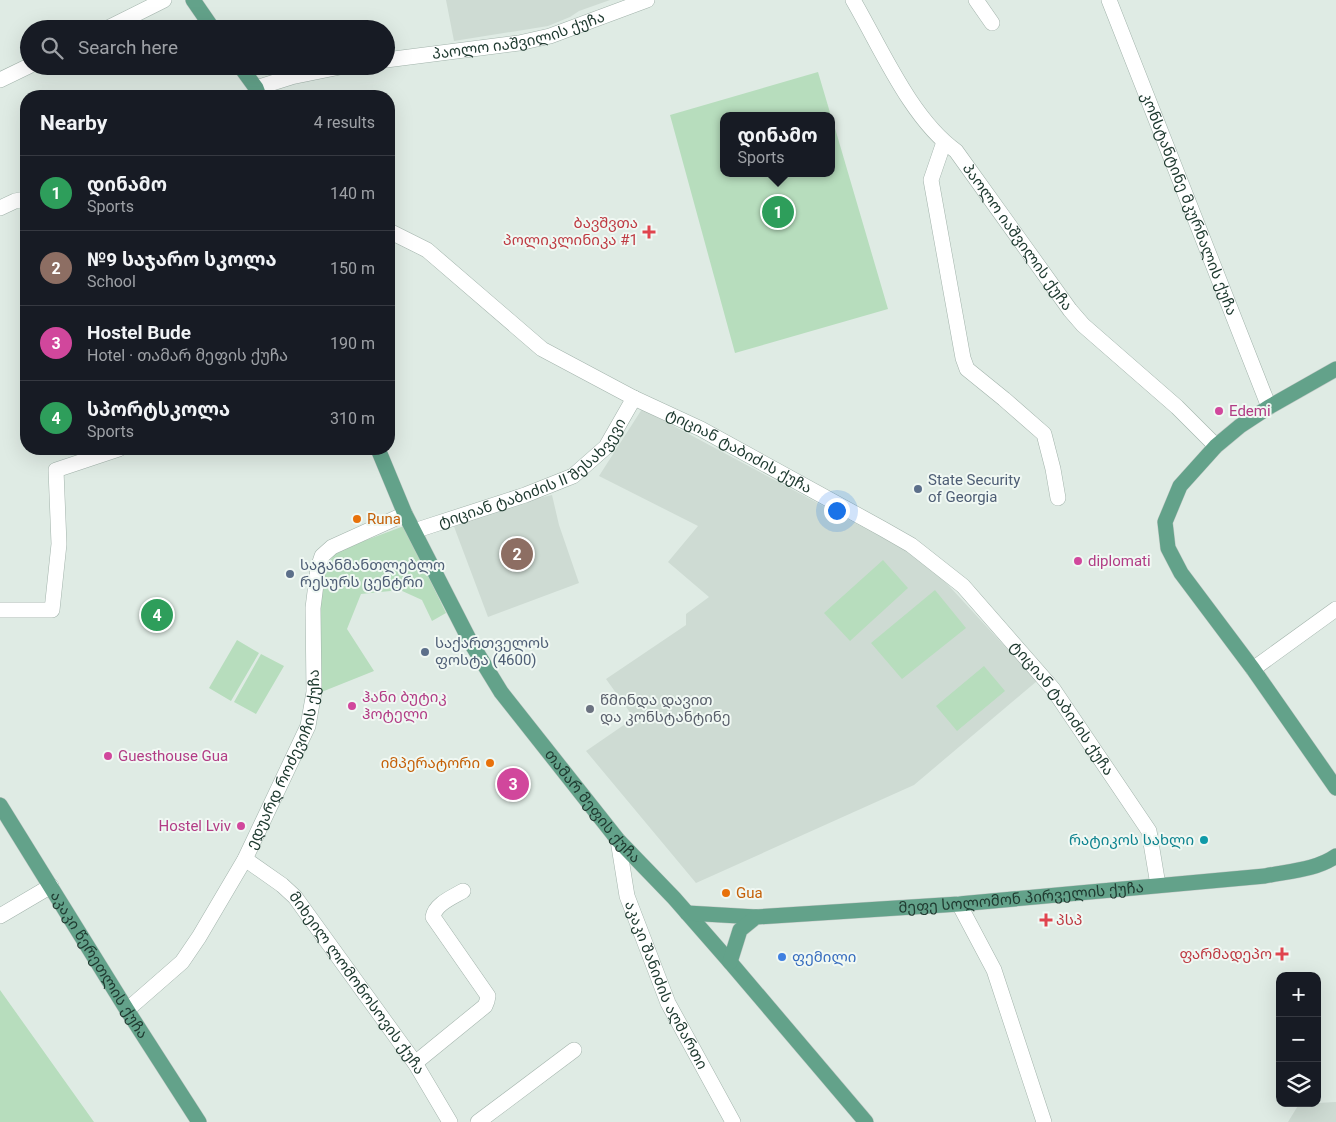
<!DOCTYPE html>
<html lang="en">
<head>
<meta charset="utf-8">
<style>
	:root { --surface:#171b24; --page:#20242c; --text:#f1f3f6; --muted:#9ea1a6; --line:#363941; --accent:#f56853 }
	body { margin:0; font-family:Roboto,"Noto Sans Georgian",sans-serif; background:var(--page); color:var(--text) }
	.controls { position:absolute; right:15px; bottom:15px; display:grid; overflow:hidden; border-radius:10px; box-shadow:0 5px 20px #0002 }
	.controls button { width:45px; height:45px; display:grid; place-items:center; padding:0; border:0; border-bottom:1px solid var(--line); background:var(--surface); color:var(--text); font:25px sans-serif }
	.you { position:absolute; left:836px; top:510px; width:18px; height:18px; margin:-12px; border:4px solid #fff; border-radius:50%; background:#1a73e8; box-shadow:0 0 0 8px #1a73e833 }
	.badge { display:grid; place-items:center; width:32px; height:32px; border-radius:50%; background:var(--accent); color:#fff; font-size:16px; font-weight:700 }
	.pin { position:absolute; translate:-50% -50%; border:2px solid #fff; box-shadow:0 1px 5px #0006 }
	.popup { position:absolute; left:720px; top:112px; width:115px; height:65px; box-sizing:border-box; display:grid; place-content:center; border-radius:10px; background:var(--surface); filter:drop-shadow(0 1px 4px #0005); font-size:16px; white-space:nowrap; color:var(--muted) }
	.popup b { font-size:19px; color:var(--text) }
	.popup::after { content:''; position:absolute; left:50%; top:100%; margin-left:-10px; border:10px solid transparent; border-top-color:var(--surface) }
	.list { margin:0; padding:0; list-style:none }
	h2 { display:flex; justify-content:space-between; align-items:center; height:65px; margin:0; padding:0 20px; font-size:21px }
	h2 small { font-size:16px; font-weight:400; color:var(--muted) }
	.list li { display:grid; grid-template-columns:32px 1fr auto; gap:15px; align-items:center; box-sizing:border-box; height:75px; padding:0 20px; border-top:1px solid var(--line) }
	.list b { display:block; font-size:19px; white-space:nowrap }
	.list p { margin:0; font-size:16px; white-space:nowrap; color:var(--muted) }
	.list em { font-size:16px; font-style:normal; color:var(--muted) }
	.icon { flex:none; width:28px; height:28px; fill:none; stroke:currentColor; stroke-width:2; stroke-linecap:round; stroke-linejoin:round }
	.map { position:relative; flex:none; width:1336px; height:1122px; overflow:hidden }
	.search { position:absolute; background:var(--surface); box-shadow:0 5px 20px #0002; left:20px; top:20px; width:375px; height:55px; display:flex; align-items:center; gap:12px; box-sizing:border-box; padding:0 18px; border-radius:28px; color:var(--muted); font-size:19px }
	.panel { position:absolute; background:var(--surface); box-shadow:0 5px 20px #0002; left:20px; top:90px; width:375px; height:365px; border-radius:20px }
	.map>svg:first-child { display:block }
	.built { fill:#cedbd3 }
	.green { fill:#b7ddbd }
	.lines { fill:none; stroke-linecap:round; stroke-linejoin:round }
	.minor-casing { stroke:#a2b3ab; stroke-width:16 }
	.major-casing { stroke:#c1c8c5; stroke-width:16 }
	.minor { stroke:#fff; stroke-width:15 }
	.major { stroke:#63a28a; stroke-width:15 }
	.health-dot { fill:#e0444e; stroke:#f0f8f3; stroke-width:2 }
	.hotel-dot { fill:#d1479c; stroke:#f0f8f3; stroke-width:2 }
	.service-dot { fill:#5c6f8a; stroke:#f0f8f3; stroke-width:2 }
	.food-dot { fill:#e8710a; stroke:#f0f8f3; stroke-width:2 }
	.worship-dot { fill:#6b7280; stroke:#f0f8f3; stroke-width:2 }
	.culture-dot { fill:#0f9aa8; stroke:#f0f8f3; stroke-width:2 }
	.shop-dot { fill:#3f7fe0; stroke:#f0f8f3; stroke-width:2 }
	.labels { text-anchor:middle; stroke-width:4; stroke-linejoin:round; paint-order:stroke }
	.street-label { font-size:15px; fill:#203b31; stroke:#f0f8f3 }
	.health-label { font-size:15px; fill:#be3a42; stroke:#f0f8f3; text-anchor:end }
	.hotel-label { font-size:15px; fill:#b23c85; stroke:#f0f8f3; text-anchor:start }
	.service-label { font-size:15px; fill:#4e5e75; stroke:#f0f8f3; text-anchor:start }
	.food-label { font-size:15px; fill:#c56008; stroke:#f0f8f3; text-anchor:start }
	.worship-label { font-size:15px; fill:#5b616d; stroke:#f0f8f3; text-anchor:start }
	.culture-label { font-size:15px; fill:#0d838f; stroke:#f0f8f3; text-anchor:end }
	.shop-label { font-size:15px; fill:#366cbe; stroke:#f0f8f3; text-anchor:start }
</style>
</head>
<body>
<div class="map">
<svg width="1336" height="1122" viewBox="0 0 1336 1122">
	<rect width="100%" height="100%" fill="#dfebe4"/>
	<path class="built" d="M446 0H610L579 11 570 17 548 26 454 41Z
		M642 409 926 561 1037 681 914 785 696 883 586 751 634 718 606 679 686 625V614L709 597 668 562 698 526 599 476Z
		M552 495 559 525 579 583 488 617 453 524 493 508Z
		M1336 1102V1122H1288L1299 1104Z"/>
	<path class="green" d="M818 72 831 116H724V173H832V118L888 309 735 353 670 115Z
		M404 526 446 613 432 621 422 600 400 590 361 594 347 629 374 671 319 693V593L324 569 337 551Z
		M883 560 908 588 850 641 824 613Z
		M935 590 966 628 902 679 871 643Z
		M237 640 259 653 231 701 209 688Z
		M261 654 284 666 256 714 234 702Z
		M984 666 1005 691 957 731 936 706Z
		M0 990 94 1122H0Z"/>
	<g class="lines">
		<g class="minor-casing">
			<g id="minor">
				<path id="s1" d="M853 0C881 48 911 119 956 151L1070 310 1083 325 1177 407 1216 446"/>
				<path d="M976 0 992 23"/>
				<path id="s2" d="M1109 0 1269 407"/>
				<path d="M106 29 164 0"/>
				<path id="s3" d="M386 60 519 43 550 36 647 0"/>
				<path d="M0 80 29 66"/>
				<path d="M256 88 291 77 345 66"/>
				<path d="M944 142 931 180 963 358 967 369 1004 399 1044 434 1053 469 1058 498"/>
				<path d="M0 208 15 201 26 199"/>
				<path id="s4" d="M389 231 427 250 542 349 634 398 701 429 883 529 911 545 963 586 1053 689 1149 831 1158 885"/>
				<path id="s5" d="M414 531 525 495 573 476 606 447 634 398"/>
				<path d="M0 610H52L59 544 56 470 119 449"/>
				<path d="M1253 669 1336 609"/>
				<path id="s6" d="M618 840 627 896 655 969 668 1003 733 1122"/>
				<path id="s7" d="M245 859 282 885 295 897 415 1063 450 1122"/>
				<path d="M959 904 994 970 1044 1122"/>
				<path d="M0 916 51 886"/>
				<path id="s8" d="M127 1010 182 962 199 937 245 859 308 726 314 692 313 608 318 568 322 556 332 547 405 514"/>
				<path d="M415 1063 485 1006 487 1001 488 996 433 917C435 904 453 897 463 891"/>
				<path d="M478 1122 574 1050"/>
			</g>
		</g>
		<g class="major-casing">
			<g id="major">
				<path d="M193 0 213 29"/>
				<path d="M240 66 256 88 259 96"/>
				<path d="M1336 369 1269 407 1240 426 1216 446 1180 486 1165 522 1168 548 1181 573 1253 669 1336 788"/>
				<path id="s9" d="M378 449 405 514 471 643 501 692 618 840 674 898 730 962 866 1122"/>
				<path id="s10" d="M0 805 127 1010 199 1122"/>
				<path d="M687 913 756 917"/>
				<path id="s11" d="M730 962 740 930 756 917 959 904 1265 876C1289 871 1316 870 1336 856"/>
			</g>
		</g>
		<use href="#minor" class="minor"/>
		<use href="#major" class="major"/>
	</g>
	<g class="health-dot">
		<path d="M646.5 224.5h5v5h5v5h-5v5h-5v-5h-5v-5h5z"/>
		<path d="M1043.5 912.5h5v5h5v5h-5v5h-5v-5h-5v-5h5z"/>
		<path d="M1279.5 946.5h5v5h5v5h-5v5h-5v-5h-5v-5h5z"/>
	</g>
	<g class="hotel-dot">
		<circle cx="1219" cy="411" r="5"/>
		<circle cx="1078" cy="561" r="5"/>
		<circle cx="352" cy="706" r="5"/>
		<circle cx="108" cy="756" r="5"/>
		<circle cx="241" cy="826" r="5"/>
	</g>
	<g class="service-dot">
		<circle cx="918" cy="489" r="5"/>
		<circle cx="290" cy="574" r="5"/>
		<circle cx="425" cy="652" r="5"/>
	</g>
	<g class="food-dot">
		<circle cx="357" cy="519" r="5"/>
		<circle cx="490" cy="763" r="5"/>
		<circle cx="726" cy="893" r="5"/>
	</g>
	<circle class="worship-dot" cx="590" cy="709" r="5"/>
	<circle class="culture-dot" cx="1204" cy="840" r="5"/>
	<circle class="shop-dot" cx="782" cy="957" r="5"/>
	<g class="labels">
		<g class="street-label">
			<text dy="5" stroke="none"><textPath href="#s3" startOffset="135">პაოლო იაშვილის ქუჩა</textPath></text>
			<text dy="5" stroke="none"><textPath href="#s2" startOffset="219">კონსტანტინე მკურნალის ქუჩა</textPath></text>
			<text dy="5" stroke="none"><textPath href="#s1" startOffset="290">პაოლო იაშვილის ქუჩა</textPath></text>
			<text dy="5" stroke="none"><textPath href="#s4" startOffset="416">ტიციან ტაბიძის ქუჩა</textPath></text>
			<text dy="5" stroke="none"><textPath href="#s5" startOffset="135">ტიციან ტაბიძის II შესახვევი</textPath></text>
			<text dy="5" stroke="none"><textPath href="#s4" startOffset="836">ტიციან ტაბიძის ქუჩა</textPath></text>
			<text dy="5" stroke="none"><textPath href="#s8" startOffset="302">ედუარდ როძევიჩის ქუჩა</textPath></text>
			<text dy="5" stroke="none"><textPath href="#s9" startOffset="419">თამარ მეფის ქუჩა</textPath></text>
			<text dy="5" stroke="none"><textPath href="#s11" startOffset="320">მეფე სოლომონ პირველის ქუჩა</textPath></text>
			<text dy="5" stroke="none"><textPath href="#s10" startOffset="188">აკაკი წერეთლის ქუჩა</textPath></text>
			<text dy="5" stroke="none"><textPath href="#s7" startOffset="169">მიხეილ ლომონოსოვის ქუჩა</textPath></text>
			<text dy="5" stroke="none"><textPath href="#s6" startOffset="154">აკაკი შანიძის აღმართი</textPath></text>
		</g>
		<g class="health-label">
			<text x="638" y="228">ბავშვთა<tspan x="638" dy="17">პოლიკლინიკა #1</tspan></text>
			<text x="1056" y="925" text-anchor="start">პსპ</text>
			<text x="1272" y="959">ფარმადეპო</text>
		</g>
		<g class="hotel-label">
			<text x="1229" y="416">Edemi</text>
			<text x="1088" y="566">diplomati</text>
			<text x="362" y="702">ჰანი ბუტიკ<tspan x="362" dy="17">ჰოტელი</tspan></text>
			<text x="118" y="761">Guesthouse Gua</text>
			<text x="231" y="831" text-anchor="end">Hostel Lviv</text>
		</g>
		<g class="service-label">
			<text x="928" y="485">State Security<tspan x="928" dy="17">of Georgia</tspan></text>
			<text x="300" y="570">საგანმანთლებლო<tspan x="300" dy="17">რესურს ცენტრი</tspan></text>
			<text x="435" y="648">საქართველოს<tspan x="435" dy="17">ფოსტა (4600)</tspan></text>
		</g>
		<g class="food-label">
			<text x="367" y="524">Runa</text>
			<text x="480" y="768" text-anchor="end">იმპერატორი</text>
			<text x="736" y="898">Gua</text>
		</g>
		<g class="worship-label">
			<text x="600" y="705">წმინდა დავით<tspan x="600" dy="17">და კონსტანტინე</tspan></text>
		</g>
		<g class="culture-label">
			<text x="1194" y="845">რატიკოს სახლი</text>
		</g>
		<g class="shop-label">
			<text x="792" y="962">ფემილი</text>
		</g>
	</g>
</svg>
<div class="controls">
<button>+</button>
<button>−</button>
<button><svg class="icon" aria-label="layers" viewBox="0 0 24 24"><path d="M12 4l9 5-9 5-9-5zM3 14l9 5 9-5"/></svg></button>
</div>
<div class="you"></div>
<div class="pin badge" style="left:778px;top:212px;background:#2e9e5b">1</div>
<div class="popup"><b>დინამო</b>Sports</div>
<div class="pin badge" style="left:517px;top:554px;background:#8d6e63">2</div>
<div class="pin badge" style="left:513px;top:784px;background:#d1479c">3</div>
<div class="pin badge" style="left:157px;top:615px;background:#2e9e5b">4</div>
<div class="search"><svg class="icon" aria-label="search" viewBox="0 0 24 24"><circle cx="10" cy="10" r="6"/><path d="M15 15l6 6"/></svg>Search here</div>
<section class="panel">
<h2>Nearby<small>4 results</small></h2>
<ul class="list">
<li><span class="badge" style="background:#2e9e5b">1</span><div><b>დინამო</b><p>Sports</p></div><em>140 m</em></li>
<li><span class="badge" style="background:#8d6e63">2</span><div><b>№9 საჯარო სკოლა</b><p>School</p></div><em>150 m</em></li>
<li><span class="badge" style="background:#d1479c">3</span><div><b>Hostel Bude</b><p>Hotel · თამარ მეფის ქუჩა</p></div><em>190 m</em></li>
<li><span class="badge" style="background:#2e9e5b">4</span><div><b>სპორტსკოლა</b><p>Sports</p></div><em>310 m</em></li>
</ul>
</section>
</div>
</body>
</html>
